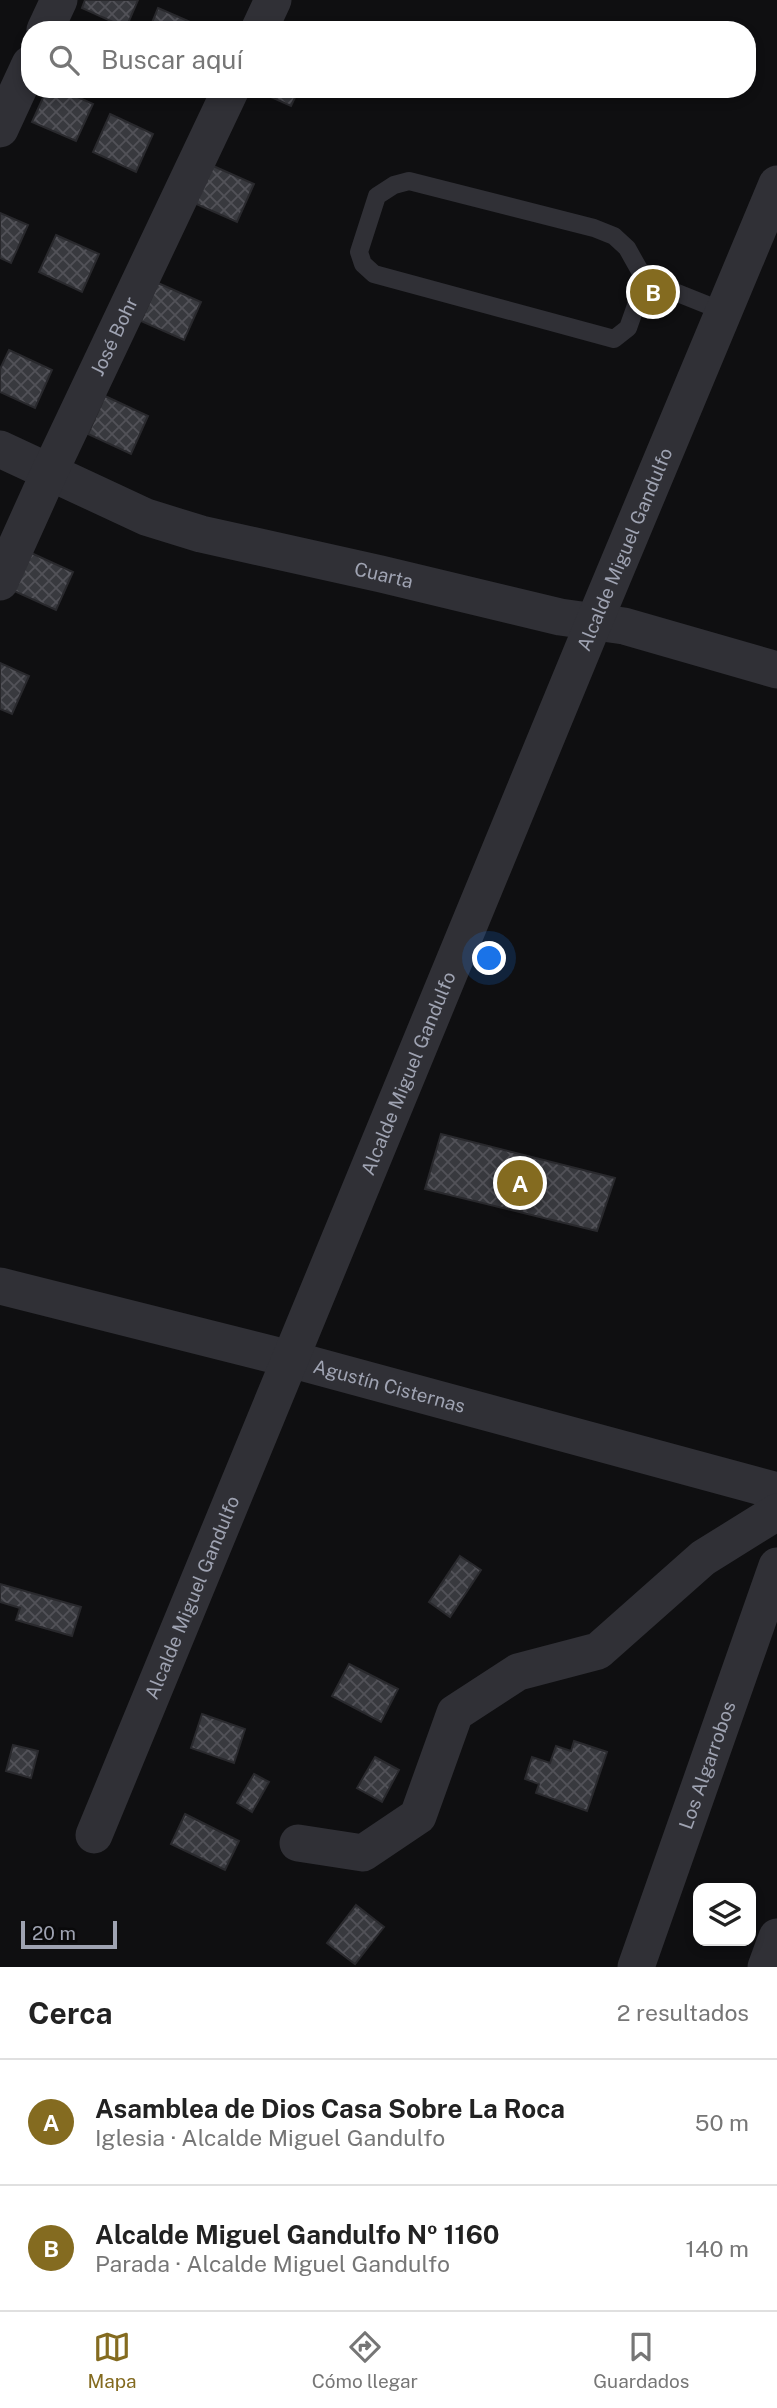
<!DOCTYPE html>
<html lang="es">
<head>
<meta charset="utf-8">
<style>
	:root { --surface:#fff; --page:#f2f2f2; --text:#222; --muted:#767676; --line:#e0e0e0; --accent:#846b20 }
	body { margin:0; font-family:"Public Sans",sans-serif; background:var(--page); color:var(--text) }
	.controls { position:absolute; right:21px; bottom:21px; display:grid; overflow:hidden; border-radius:14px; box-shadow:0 4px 10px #0003 }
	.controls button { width:63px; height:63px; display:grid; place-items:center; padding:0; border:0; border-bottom:2px solid var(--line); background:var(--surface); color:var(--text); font:35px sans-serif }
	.scale { position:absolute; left:21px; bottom:18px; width:96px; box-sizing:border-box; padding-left:7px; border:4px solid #9fa3b2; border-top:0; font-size:19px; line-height:24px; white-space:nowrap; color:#9fa3b2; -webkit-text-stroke:5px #0a0a0b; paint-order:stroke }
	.you { position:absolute; left:490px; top:959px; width:24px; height:24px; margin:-18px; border:5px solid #fff; border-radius:50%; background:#1a73e8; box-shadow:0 0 0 10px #1a73e833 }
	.badge { display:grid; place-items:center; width:46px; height:46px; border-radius:50%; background:var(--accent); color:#fff; font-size:23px; font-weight:700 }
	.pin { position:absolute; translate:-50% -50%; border:4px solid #fff; box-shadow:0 2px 7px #0006 }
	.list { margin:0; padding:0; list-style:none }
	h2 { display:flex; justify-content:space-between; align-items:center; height:91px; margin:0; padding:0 28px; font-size:30px }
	h2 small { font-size:23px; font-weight:400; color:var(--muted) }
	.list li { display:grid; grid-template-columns:46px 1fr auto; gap:21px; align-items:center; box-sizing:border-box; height:126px; padding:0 28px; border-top:2px solid var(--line) }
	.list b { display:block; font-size:26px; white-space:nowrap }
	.list p { margin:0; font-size:23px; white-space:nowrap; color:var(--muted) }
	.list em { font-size:23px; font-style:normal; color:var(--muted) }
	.icon { flex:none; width:38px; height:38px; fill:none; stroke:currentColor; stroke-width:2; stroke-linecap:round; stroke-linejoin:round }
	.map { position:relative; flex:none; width:777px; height:1967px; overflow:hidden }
	.search { position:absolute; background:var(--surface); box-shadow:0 4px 10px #0003; left:21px; right:21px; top:21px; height:77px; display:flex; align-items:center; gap:18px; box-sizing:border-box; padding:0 24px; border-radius:28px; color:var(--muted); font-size:26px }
	.sheet { height:343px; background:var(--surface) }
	nav { display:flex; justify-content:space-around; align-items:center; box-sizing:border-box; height:98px; border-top:2px solid var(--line); background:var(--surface); font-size:19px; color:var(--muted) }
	nav a { display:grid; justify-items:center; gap:4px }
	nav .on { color:var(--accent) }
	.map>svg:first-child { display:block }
	.building { fill:url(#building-cross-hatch); stroke:#29292d; stroke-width:2 }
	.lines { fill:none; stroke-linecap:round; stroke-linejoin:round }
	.service { stroke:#303036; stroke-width:18 }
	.minor { stroke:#303036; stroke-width:37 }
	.labels { text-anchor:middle; stroke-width:5; stroke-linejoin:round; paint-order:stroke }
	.street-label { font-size:19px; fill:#9fa3b2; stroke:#0a0a0b }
</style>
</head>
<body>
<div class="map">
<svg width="777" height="1967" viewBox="0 0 777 1967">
	<defs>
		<pattern id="building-cross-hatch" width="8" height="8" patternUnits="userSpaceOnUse" patternTransform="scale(1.75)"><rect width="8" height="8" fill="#38393e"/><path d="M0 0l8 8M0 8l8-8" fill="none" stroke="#525258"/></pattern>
	</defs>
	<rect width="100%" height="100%" fill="#0f0f11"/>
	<path class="building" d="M85 0H138L126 28 82 8Z
		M158 8 202 27 201 30H149Z
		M47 89H60L93 104 76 141 32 122Z
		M253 89H299L291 106Z
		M110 114 153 134 136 172 93 152Z
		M211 165 254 184 237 222 194 203Z
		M0 213 28 225 11 263 0 258Z
		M56 235 99 254 82 292 39 272Z
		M158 283 201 302 184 340 141 321Z
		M9 350 52 370 35 408 0 392V369Z
		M105 396 148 416 131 454 88 434Z
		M29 552 73 572 56 610 12 590Z
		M0 663 29 676 12 714 0 709Z
		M441 1134 615 1178 597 1231 425 1189Z
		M460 1556 481 1570 450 1617 429 1602Z
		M0 1584 81 1607 72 1636 16 1620 20 1608 0 1602Z
		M349 1664 398 1689 381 1722 332 1696Z
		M202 1714 245 1729 234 1763 191 1748Z
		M574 1741 607 1752 587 1811 536 1793 539 1784 525 1779 532 1757 550 1763 556 1746 571 1751Z
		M13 1745 38 1751 31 1778 6 1771Z
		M375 1757 399 1770 382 1802 357 1788Z
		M254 1774 269 1782 252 1812 237 1803Z
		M185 1814 239 1841 225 1870 171 1844Z
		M356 1905 384 1927 355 1964 327 1943Z"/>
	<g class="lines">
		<path class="service" d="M645 280 628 328 614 339 374 274 363 264 359 252 377 196 394 185 409 181 594 228 614 236 627 248 645 280 725 312"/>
		<g class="minor">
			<path d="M45 30 59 0"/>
			<path d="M259 30 273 0"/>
			<path d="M0 129 30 64"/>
			<path id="s1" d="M0 449 146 517 201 534 381 574 560 617 624 626 777 670"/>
			<path id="s2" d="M0 582 50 471 231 89"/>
			<path id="s3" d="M0 1286 290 1359 777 1491"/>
			<path id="s4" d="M94 1835 594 622 777 184"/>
			<path d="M298 1843 363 1853 418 1816 455 1713 518 1672 598 1651 703 1558 777 1512"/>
			<path id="s5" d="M636 1967 777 1566"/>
			<path d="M766 1967 777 1937"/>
		</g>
	</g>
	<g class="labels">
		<g class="street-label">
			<text dy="7" stroke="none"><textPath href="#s2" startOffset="271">José Bohr</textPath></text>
			<text dy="7" stroke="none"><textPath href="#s4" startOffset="1391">Alcalde Miguel Gandulfo</textPath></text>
			<text dy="7" stroke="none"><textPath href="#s1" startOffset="406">Cuarta</textPath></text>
			<text dy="7" stroke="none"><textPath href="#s4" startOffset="824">Alcalde Miguel Gandulfo</textPath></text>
			<text dy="7" stroke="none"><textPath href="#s3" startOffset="402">Agustín Cisternas</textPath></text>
			<text dy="7" stroke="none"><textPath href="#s4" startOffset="257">Alcalde Miguel Gandulfo</textPath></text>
			<text dy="7" stroke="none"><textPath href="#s5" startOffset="214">Los Algarrobos</textPath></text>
		</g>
	</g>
</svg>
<div class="controls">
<button><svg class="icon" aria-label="layers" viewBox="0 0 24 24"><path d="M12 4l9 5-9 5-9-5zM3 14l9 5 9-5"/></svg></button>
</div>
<div class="scale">20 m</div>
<div class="you"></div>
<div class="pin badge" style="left:520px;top:1183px">A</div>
<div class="pin badge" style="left:653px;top:292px">B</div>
<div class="search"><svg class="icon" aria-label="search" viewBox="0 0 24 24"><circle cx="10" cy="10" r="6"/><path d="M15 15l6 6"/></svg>Buscar aquí</div>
</div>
<section class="sheet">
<h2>Cerca<small>2 resultados</small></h2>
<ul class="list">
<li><span class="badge">A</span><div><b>Asamblea de Dios Casa Sobre La Roca</b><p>Iglesia · Alcalde Miguel Gandulfo</p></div><em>50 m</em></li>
<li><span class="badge">B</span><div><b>Alcalde Miguel Gandulfo Nº 1160</b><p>Parada · Alcalde Miguel Gandulfo</p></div><em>140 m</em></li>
</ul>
</section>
<nav>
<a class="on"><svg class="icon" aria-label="map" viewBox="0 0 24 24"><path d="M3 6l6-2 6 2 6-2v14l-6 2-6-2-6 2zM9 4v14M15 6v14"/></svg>Mapa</a>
<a><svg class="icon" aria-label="directions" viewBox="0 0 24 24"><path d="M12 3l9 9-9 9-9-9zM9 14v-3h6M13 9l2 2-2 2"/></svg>Cómo llegar</a>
<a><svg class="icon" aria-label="saved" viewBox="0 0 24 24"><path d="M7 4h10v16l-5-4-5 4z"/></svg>Guardados</a>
</nav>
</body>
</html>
